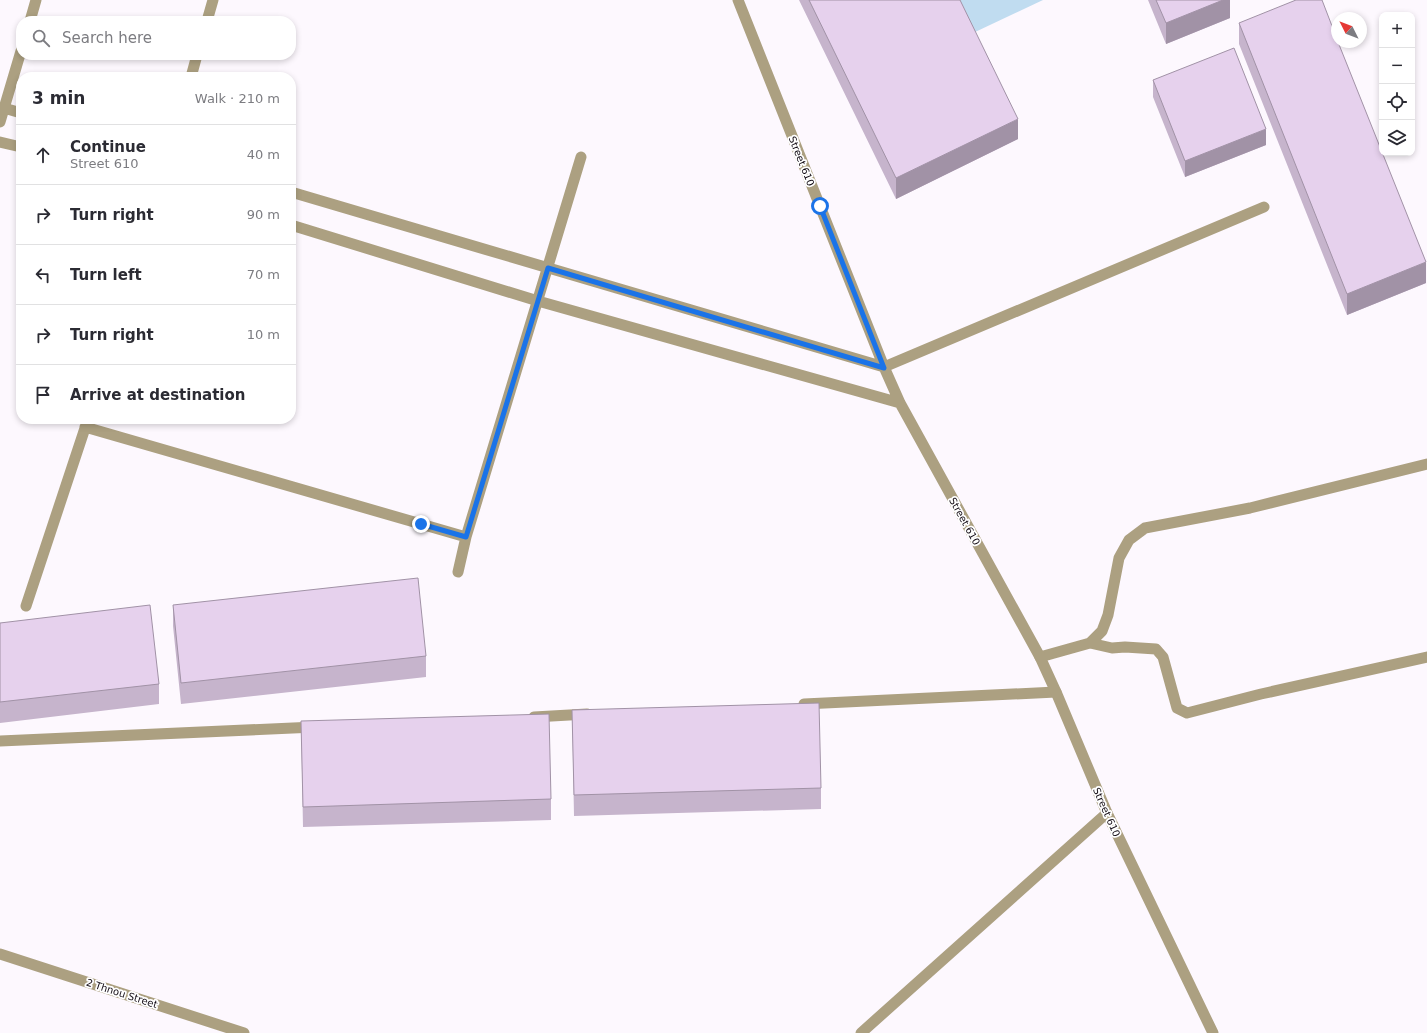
<!DOCTYPE html>
<html lang="en">
<head>
<meta charset="utf-8">
<style>
	:root { --surface:#fff; --page:#f7f7f7; --text:#2b2b33; --muted:#7c7c81; --line:#e1e1e2 }
	body { margin:0; font-family:"DejaVu Sans",sans-serif; background:var(--page); color:var(--text) }
	.controls { position:absolute; right:12px; top:12px; display:grid; overflow:hidden; border-radius:8px; box-shadow:0 2px 6px #0003 }
	.controls button { width:36px; height:36px; display:grid; place-items:center; padding:0; border:0; border-bottom:1px solid var(--line); background:var(--surface); color:var(--text); font:20px sans-serif }
	.compass { position:absolute; left:1331px; top:12px; width:36px; height:36px; border-radius:50%; background:var(--surface); box-shadow:0 2px 6px #0003; rotate:312deg }
	.stop { position:absolute; width:12px; height:12px; margin:-9px; border:3px solid #1a73e8; border-radius:50%; background:#fff }
	.stop.end { background:#1a73e8; border-color:#fff; box-shadow:0 1px 4px #0008 }
	.list { margin:0; padding:0; list-style:none }
	h2 { display:flex; justify-content:space-between; align-items:center; height:52px; margin:0; padding:0 16px; font-size:17px }
	h2 small { font-size:13px; font-weight:400; color:var(--muted) }
	.list li { display:grid; grid-template-columns:26px 1fr auto; gap:12px; align-items:center; box-sizing:border-box; height:60px; padding:0 16px; border-top:1px solid var(--line) }
	.list b { display:block; font-size:15px; white-space:nowrap }
	.list p { margin:0; font-size:13px; white-space:nowrap; color:var(--muted) }
	.list em { font-size:13px; font-style:normal; color:var(--muted) }
	.icon { flex:none; width:22px; height:22px; fill:none; stroke:currentColor; stroke-width:2; stroke-linecap:round; stroke-linejoin:round }
	.map { position:relative; flex:none; width:1427px; height:1033px; overflow:hidden }
	.search { position:absolute; background:var(--surface); box-shadow:0 2px 6px #0003; left:16px; top:16px; width:280px; height:44px; display:flex; align-items:center; gap:10px; box-sizing:border-box; padding:0 14px; border-radius:16px; color:var(--muted); font-size:15px }
	.panel { position:absolute; background:var(--surface); box-shadow:0 2px 6px #0003; left:16px; top:72px; width:280px; height:352px; border-radius:16px }
	.map>svg:first-child { display:block }
	.water { fill:#c0dcf0 }
	.lines { fill:none; stroke-linecap:round; stroke-linejoin:round }
	.service { stroke:#aca081; stroke-width:11 }
	.minor { stroke:#aca081; stroke-width:11 }
	.tertiary { stroke:#aca081; stroke-width:11 }
	.wall { fill:#c6b4cc }
	.shaded-wall { fill:#a192a6 }
	.building { fill:#e6d1ed; stroke:#a192a6 }
	.route { stroke:#1a73e8; stroke-width:5 }
	.labels { text-anchor:middle; stroke-width:3.5; stroke-linejoin:round; paint-order:stroke }
	.street-label { font-size:10px; fill:#110a13; stroke:#fff }
</style>
</head>
<body>
<div class="map">
<svg width="1427" height="1033" viewBox="0 0 1427 1033">
	<rect width="100%" height="100%" fill="#fdf8fe"/>
	<path class="water" d="M958 0H1043L973 33Z"/>
	<g class="lines">
		<path class="service" d="M884 367 1264 207
			M1090 643 1102 631 1108 615 1119 558 1129 540 1145 528 1250 508 1427 464
			M1040 657 1090 643 1112 648 1125 647 1156 649 1163 657 1177 708 1187 713 1261 694 1427 657
			M804 704 1056 692
			M534 717 587 714
			M0 741 315 727
			M861 1033 1107 813"/>
		<path class="minor" d="M738 0 884 367 900 403 1040 657 1056 692 1107 813 1213 1033
			M30 21 36 0
			M207 21 213 0
			M191 77 197 55
			M4 108 21 113
			M0 122 21 51
			M0 142 21 147
			M291 192 884 367
			M291 225 538 301 900 403
			M85 427 466 537
			M458 572 466 537 581 157
			M26 606 88 419"/>
		<path class="tertiary" d="M0 954 244 1033"/>
	</g>
	<path class="wall" d="M799 0H960L1018 139 896 199Z
		M1148 0H1230V18L1166 44Z
		M1239 23 1426 283 1347 315 1239 44Z
		M1153 80 1266 145 1185 177 1153 97Z
		M173 605 426 656V677L181 704 173 626Z
		M0 623 159 684V704L0 723Z
		M572 710 821 788V809L574 816Z
		M301 721 551 799V820L303 827Z"/>
	<path class="shaded-wall" d="M1223 0H1230V18L1166 44V23Z
		M1018 119V139L896 199V178Z
		M1266 129V145L1185 177V161Z
		M1426 262V283L1347 315V294Z"/>
	<path class="building" d="M809 0H960L1018 119 896 178Z
		M1156 0H1223L1166 23Z
		M1296 0H1322L1337 39V42H1338L1426 262 1347 294 1239 23Z
		M1234 48 1266 129 1185 161 1153 80Z
		M418 578 426 656 181 683 173 605Z
		M150 605 159 684 0 702V623Z
		M819 703 821 788 574 795 572 710Z
		M549 714 551 799 303 807 301 721Z"/>
	<g class="lines">
		<path class="route" d="M421 524 466 537 548 268 884 368 820 206"/>
	</g>
	<g class="labels">
		<g class="street-label">
			<text transform="translate(802 161) rotate(68)" y="4">Street 610</text>
			<text transform="translate(965 521) rotate(61)" y="4">Street 610</text>
			<text transform="translate(1107 812) rotate(66)" y="4">Street 610</text>
			<text transform="translate(122 993) rotate(18)" y="4">2 Thnou Street</text>
		</g>
	</g>
</svg>
<div class="controls">
<button>+</button>
<button>−</button>
<button><svg class="icon" aria-label="locate" viewBox="0 0 24 24"><circle cx="12" cy="12" r="6"/><path d="M12 2v4M12 18v4M2 12h4M18 12h4"/></svg></button>
<button><svg class="icon" aria-label="layers" viewBox="0 0 24 24"><path d="M12 4l9 5-9 5-9-5zM3 14l9 5 9-5"/></svg></button>
</div>
<svg class="compass" viewBox="-18 -18 36 36"><path d="M0-13l5 13h-10z" fill="#e53935"/><path d="M0 13l5-13h-10z" fill="#7c7c81"/></svg>
<div class="stop" style="left:820px;top:206px"></div>
<div class="stop end" style="left:421px;top:524px"></div>
<div class="search"><svg class="icon" aria-label="search" viewBox="0 0 24 24"><circle cx="10" cy="10" r="6"/><path d="M15 15l6 6"/></svg>Search here</div>
<section class="panel">
<h2>3 min<small>Walk · 210 m</small></h2>
<ul class="list">
<li><svg class="icon" aria-label="ahead" viewBox="0 0 24 24"><path d="M12 20V5M6 11l6-6 6 6"/></svg><div><b>Continue</b><p>Street 610</p></div><em>40 m</em></li>
<li><svg class="icon" aria-label="right" viewBox="0 0 24 24"><path d="M7 20v-9h11M14 6l5 5-5 5"/></svg><div><b>Turn right</b></div><em>90 m</em></li>
<li><svg class="icon" aria-label="left" viewBox="0 0 24 24"><path d="M17 20v-9H6M10 6l-5 5 5 5"/></svg><div><b>Turn left</b></div><em>70 m</em></li>
<li><svg class="icon" aria-label="right" viewBox="0 0 24 24"><path d="M7 20v-9h11M14 6l5 5-5 5"/></svg><div><b>Turn right</b></div><em>10 m</em></li>
<li><svg class="icon" aria-label="arrive" viewBox="0 0 24 24"><path d="M6 21V4h12l-3 4 3 4H6"/></svg><div><b>Arrive at destination</b></div></li>
</ul>
</section>
</div>
</body>
</html>
